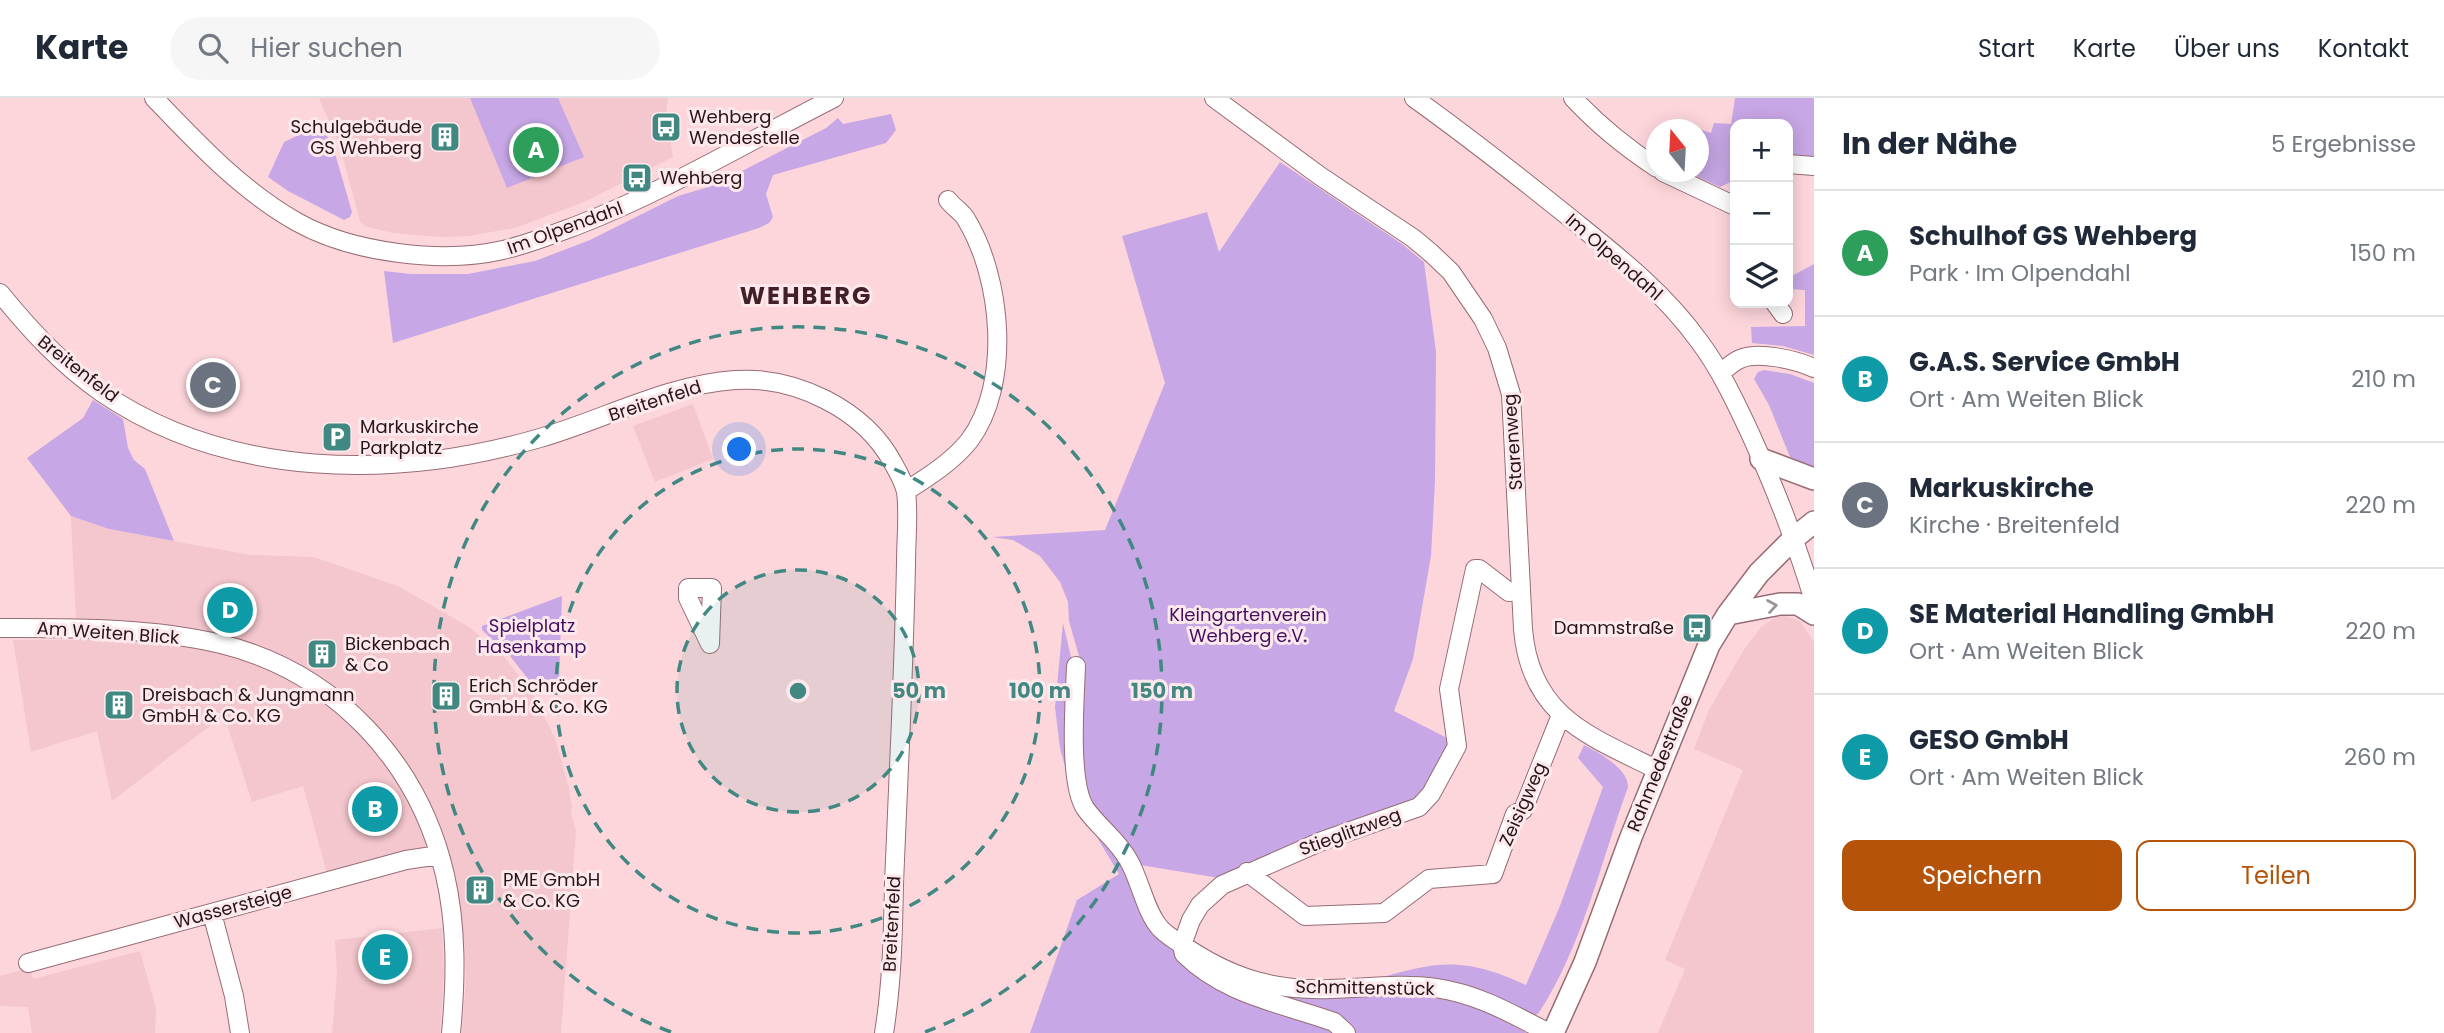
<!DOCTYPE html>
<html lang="de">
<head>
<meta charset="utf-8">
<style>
	:root { --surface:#fff; --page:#f6f6f7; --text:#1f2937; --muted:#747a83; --line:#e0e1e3; --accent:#b45309 }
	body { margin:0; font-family:Poppins,sans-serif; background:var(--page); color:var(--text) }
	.controls { position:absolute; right:21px; top:21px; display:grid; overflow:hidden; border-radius:14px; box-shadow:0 4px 18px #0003 }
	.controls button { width:63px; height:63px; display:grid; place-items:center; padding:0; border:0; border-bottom:2px solid var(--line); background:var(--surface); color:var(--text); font:35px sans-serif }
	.compass { position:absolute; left:1646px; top:21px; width:63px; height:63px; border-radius:50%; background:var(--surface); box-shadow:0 4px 18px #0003; rotate:342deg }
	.you { position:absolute; left:740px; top:352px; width:24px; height:24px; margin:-18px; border:5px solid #fff; border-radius:50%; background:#1a73e8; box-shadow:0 0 0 10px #1a73e833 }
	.badge { display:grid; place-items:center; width:46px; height:46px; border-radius:50%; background:var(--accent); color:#fff; font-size:23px; font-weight:700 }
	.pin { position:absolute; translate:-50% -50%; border:4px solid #fff; box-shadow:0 2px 7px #0006 }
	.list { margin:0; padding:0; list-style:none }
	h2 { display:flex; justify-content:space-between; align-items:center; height:91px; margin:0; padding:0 28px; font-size:30px }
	h2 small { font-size:23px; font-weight:400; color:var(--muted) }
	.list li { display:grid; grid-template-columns:46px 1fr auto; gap:21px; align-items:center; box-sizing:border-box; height:126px; padding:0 28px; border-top:2px solid var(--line) }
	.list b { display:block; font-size:26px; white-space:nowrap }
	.list p { margin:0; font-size:23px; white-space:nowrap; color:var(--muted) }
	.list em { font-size:23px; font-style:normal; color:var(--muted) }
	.actions { display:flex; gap:14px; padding:21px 28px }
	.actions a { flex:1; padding:16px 0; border:2px solid var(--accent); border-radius:14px; text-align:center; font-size:24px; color:var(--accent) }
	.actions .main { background:var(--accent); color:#fff }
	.icon { flex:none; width:38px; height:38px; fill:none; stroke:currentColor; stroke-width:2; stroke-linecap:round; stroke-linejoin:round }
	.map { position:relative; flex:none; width:1814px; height:935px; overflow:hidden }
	header { display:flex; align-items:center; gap:42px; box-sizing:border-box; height:98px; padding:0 35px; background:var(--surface); border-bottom:2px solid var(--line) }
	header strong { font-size:33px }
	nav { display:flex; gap:38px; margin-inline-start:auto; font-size:24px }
	.search { width:490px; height:63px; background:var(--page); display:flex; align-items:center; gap:18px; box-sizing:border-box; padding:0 24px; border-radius:38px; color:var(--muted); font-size:26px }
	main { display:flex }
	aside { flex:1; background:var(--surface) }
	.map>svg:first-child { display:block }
	.built { fill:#f4c6cd }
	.green { fill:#c7a7e5 }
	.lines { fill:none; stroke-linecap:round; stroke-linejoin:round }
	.minor-casing { stroke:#976c73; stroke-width:20 }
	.major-casing { stroke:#976c73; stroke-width:24 }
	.minor { stroke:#fff; stroke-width:18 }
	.major { stroke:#fff; stroke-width:21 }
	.oneway { stroke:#9d9697 }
	.ring { fill:none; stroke:#418882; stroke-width:3.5; stroke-dasharray:12 9 }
	.labels { text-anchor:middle; stroke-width:6; stroke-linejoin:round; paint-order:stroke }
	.poi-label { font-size:18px; fill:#261518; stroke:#fde9ec; text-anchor:start }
	.street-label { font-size:18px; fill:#261518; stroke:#fde9ec }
	.park-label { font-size:18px; fill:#420f61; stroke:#fde9ec }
	.district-label { font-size:24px; font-weight:bold; letter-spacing:2px; fill:#432027; stroke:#fde9ec }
	.centre { fill:#418882; stroke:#fde9ec; stroke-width:3.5 }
	.ring-label { font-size:21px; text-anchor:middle; font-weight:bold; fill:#418882; stroke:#fde9ec; stroke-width:6; stroke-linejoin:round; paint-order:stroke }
</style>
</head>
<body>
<header>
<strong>Karte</strong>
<div class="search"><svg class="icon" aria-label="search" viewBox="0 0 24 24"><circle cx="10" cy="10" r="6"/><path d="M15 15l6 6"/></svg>Hier suchen</div>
<nav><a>Start</a><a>Karte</a><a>Über uns</a><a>Kontakt</a></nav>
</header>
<main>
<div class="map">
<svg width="1814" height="935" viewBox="0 0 1814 935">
	<rect width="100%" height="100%" fill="#fdd6dc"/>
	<path class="built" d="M319 0H668L666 18 673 59 584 104 515 130 468 138 441 139 393 135 364 128 360 123 340 49Z
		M693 306 713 361 655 384 633 328Z
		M71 418 109 431 200 448 251 457 314 459 398 488 469 529 506 561 534 598 555 640 569 690 572 709 571 715 576 733 561 935H462L466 882 464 841 456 783 446 746 328 779 303 688 252 704 224 617 112 703 97 633 31 654 13 542H77Z
		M1785 518 1800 523 1814 544V935H1658L1685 871 1665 862 1743 672 1694 651 1709 612 1743 553 1762 528 1776 519Z
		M442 830 444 876 440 935H332L337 876 335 842Z
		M140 853 156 910 155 935H32L28 909 0 908V878L30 870 33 881Z"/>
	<path class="green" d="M470 0H558L584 59 507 90Z
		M1735 0H1814V64L1788 61V26H1735V82L1720 89 1691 76 1692 74H1699V31L1711 35 1714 25 1731 26Z
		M891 16 896 32 886 45 773 77 766 96 773 119 769 125 759 130 393 245 384 173 411 176H468L535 163 590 142 678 98 715 87 826 30 838 20 843 26Z
		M322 26 336 59 352 114 350 119 344 122 288 93 268 79 284 44Z
		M1280 64 1402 146 1424 164 1436 254 1435 383 1431 458 1413 561 1394 613 1453 643 1418 706 1219 780 1140 767 1091 712 1080 672 1081 565 1069 523 1068 504 1060 484 1040 458 1013 442 992 439 1105 432 1165 285 1122 138 1207 114 1219 154Z
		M1814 166V257L1783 248 1752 245 1751 229 1805 228V192L1788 191V180Z
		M1764 272 1790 276 1814 285V370L1790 359 1769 307 1754 281 1758 274Z
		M93 302 123 321 128 350 134 362 145 371 174 443 109 431 71 418 27 360 83 320Z
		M562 498 559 581 540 596 510 558 482 532V528Z
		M1063 525 1072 563 1070 687 1060 650 1055 609Z
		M1584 647C1599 655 1628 670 1628 689 1601 763 1582 850 1538 916L1532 918 1373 882C1436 863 1464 858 1526 887L1560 808 1603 689 1578 660Z
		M1101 734 1117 753 1153 831 1211 872 1464 902 1527 935H1030L1077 802 1119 776 1098 741Z"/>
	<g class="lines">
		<g class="minor-casing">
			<path id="minor" d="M154 0C198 46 242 93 297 124 352 155 442 166 503 152 529 146 554 136 578 127 668 92 749 43 834 0
				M1214 0 1320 78 1413 140 1431 155 1451 174 1483 221 1497 250 1511 296 1523 531C1530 618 1589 638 1658 672
				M1414 0C1467 38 1518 78 1569 119 1616 157 1663 193 1699 243 1720 271 1735 303 1750 335 1775 390 1797 446 1814 503
				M1573 0C1599 28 1625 49 1657 70
				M1788 66 1814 68
				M1663 74 1735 108
				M0 195C30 232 62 267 101 294 228 381 395 382 540 340 602 322 670 286 735 282 795 278 864 311 893 365 898 374 904 384 906 394 909 416 906 442 906 465 905 517 903 569 901 622 899 676 896 731 894 786 893 836 892 886 884 935
				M1775 205 1783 216
				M1721 274C1727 270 1733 264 1740 261 1759 253 1796 262 1814 270
				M906 393C928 379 952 364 969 343 1012 286 1002 180 966 121 962 114 953 109 948 102
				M688 490H712L710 546 688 500Z
				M0 530C73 530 150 529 221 546 335 574 419 664 445 777 457 829 456 882 451 935
				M1076 568C1075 601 1068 683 1085 710 1098 729 1118 742 1129 763 1140 782 1146 815 1160 830 1166 837 1174 841 1181 846 1229 879 1271 893 1330 891 1366 890 1401 885 1436 890 1478 896 1512 916 1549 935
				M1247 774 1305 818 1384 815 1429 781 1493 776 1515 716 1523 712 1561 617
				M212 815 234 898 240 935
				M28 865 406 762 439 757
				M1346 935 1334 924C1281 905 1225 897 1184 856L1182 847 1191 822 1200 807 1222 787 1322 743 1419 709 1431 696 1457 648 1449 591 1475 471H1479L1509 494 1521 492"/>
		</g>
		<g class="major-casing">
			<path id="major" d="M1761 361 1814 381
				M1728 516 1780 506H1798L1814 516
				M1553 935 1585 864 1631 739 1709 547 1728 516 1759 475 1793 441 1814 424"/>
		</g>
		<use href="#minor" class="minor"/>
		<use href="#major" class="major"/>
	</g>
	<defs><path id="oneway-chevron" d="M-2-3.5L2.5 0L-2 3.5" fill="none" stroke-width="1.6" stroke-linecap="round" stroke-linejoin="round" transform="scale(1.75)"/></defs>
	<use class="oneway" href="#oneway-chevron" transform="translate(1772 508) rotate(-9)"/>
	<circle cx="798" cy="593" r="121" fill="#418882" fill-opacity=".12"/>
	<g class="ring">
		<circle cx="798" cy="593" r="121"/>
		<circle cx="798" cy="593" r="242"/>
		<path d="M671 934A364 364 0 1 1 925 934"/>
	</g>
	<defs>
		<g id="bus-square" transform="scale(1.575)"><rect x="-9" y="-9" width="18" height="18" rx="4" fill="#418882" stroke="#fde9ec"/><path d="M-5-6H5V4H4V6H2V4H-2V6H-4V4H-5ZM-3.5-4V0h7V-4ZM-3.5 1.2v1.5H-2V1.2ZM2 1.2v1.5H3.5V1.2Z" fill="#fff"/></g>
		<g id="building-square" transform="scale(1.575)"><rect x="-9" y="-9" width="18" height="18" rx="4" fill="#418882" stroke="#fde9ec"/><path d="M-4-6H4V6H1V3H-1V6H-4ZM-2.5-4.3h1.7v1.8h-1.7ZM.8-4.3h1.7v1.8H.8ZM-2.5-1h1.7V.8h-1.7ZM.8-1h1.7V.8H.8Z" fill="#fff"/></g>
		<g id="parking-square" transform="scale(1.575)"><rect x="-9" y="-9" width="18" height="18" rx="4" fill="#418882" stroke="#fde9ec"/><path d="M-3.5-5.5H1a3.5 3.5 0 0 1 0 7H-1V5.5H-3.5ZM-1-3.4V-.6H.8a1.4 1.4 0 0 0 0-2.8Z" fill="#fff"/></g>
	</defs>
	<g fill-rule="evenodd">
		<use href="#bus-square" x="666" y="29"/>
		<use href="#building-square" x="445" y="39"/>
		<use href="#bus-square" x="637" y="80"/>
		<use href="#parking-square" x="337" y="339"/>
		<use href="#bus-square" x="1697" y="530"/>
		<use href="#building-square" x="322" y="556"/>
		<use href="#building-square" x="446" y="598"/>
		<use href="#building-square" x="119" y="607"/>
		<use href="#building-square" x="480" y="792"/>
	</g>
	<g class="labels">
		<g class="poi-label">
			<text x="689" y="25">Wehberg<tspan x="689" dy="21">Wendestelle</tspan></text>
			<text x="422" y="35" text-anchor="end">Schulgebäude<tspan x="422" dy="21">GS Wehberg</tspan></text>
			<text x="660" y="86">Wehberg</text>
			<text x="360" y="335">Markuskirche<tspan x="360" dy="21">Parkplatz</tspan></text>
			<text x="1674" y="536" text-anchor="end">Dammstraße</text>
			<text x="345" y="552">Bickenbach<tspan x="345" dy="21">&amp; Co</tspan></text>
			<text x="469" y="594">Erich Schröder<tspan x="469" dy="21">GmbH &amp; Co. KG</tspan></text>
			<text x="142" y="603">Dreisbach &amp; Jungmann<tspan x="142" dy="21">GmbH &amp; Co. KG</tspan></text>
			<text x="503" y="788">PME GmbH<tspan x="503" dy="21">&amp; Co. KG</tspan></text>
		</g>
		<g class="street-label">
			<text transform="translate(565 130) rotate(-20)" y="6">Im Olpendahl</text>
			<text transform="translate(1614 159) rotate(41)" y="6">Im Olpendahl</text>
			<text transform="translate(78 271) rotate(38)" y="6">Breitenfeld</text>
			<text transform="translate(655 303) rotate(-18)" y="6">Breitenfeld</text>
			<text transform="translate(1513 344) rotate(-94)" y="6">Starenweg</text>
			<text transform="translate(108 535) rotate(4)" y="6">Am Weiten Blick</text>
			<text transform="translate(1660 665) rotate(-68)" y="6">Rahmedestraße</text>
			<text transform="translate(1523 706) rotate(-66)" y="6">Zeisigweg</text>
			<text transform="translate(1350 734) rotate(-20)" y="6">Stieglitzweg</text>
			<text transform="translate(233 809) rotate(-15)" y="6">Wassersteige</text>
			<text transform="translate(892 826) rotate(-87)" y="6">Breitenfeld</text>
			<text transform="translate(1365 890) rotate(1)" y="6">Schmittenstück</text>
		</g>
		<g class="park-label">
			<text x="1248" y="523">Kleingartenverein<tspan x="1248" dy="21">Wehberg e.V.</tspan></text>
			<text x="532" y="534">Spielplatz<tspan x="532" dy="21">Hasenkamp</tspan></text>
		</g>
		<g class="district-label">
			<text x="806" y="206">WEHBERG</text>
		</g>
	</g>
	<circle cx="798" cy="593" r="10" class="centre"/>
	<g class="ring-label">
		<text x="919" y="600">50 m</text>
		<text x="1040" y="600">100 m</text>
		<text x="1162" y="600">150 m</text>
	</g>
</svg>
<div class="controls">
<button>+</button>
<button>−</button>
<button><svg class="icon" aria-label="layers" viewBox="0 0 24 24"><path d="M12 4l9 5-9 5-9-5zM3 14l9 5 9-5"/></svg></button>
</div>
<svg class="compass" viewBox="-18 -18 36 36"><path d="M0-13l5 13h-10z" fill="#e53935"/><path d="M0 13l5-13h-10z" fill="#747a83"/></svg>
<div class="you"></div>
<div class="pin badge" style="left:536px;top:52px;background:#2e9e5b">A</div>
<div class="pin badge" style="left:375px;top:711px;background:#0f9aa8">B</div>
<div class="pin badge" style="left:213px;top:287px;background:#6b7280">C</div>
<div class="pin badge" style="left:230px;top:512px;background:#0f9aa8">D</div>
<div class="pin badge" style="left:385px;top:859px;background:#0f9aa8">E</div>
</div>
<aside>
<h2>In der Nähe<small>5 Ergebnisse</small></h2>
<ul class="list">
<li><span class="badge" style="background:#2e9e5b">A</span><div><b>Schulhof GS Wehberg</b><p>Park · Im Olpendahl</p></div><em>150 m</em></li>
<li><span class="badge" style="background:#0f9aa8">B</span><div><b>G.A.S. Service GmbH</b><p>Ort · Am Weiten Blick</p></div><em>210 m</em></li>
<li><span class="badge" style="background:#6b7280">C</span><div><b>Markuskirche</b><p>Kirche · Breitenfeld</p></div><em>220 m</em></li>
<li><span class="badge" style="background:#0f9aa8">D</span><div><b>SE Material Handling GmbH</b><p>Ort · Am Weiten Blick</p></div><em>220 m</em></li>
<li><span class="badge" style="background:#0f9aa8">E</span><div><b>GESO GmbH</b><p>Ort · Am Weiten Blick</p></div><em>260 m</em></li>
</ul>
<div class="actions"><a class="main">Speichern</a><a>Teilen</a></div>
</aside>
</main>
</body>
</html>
